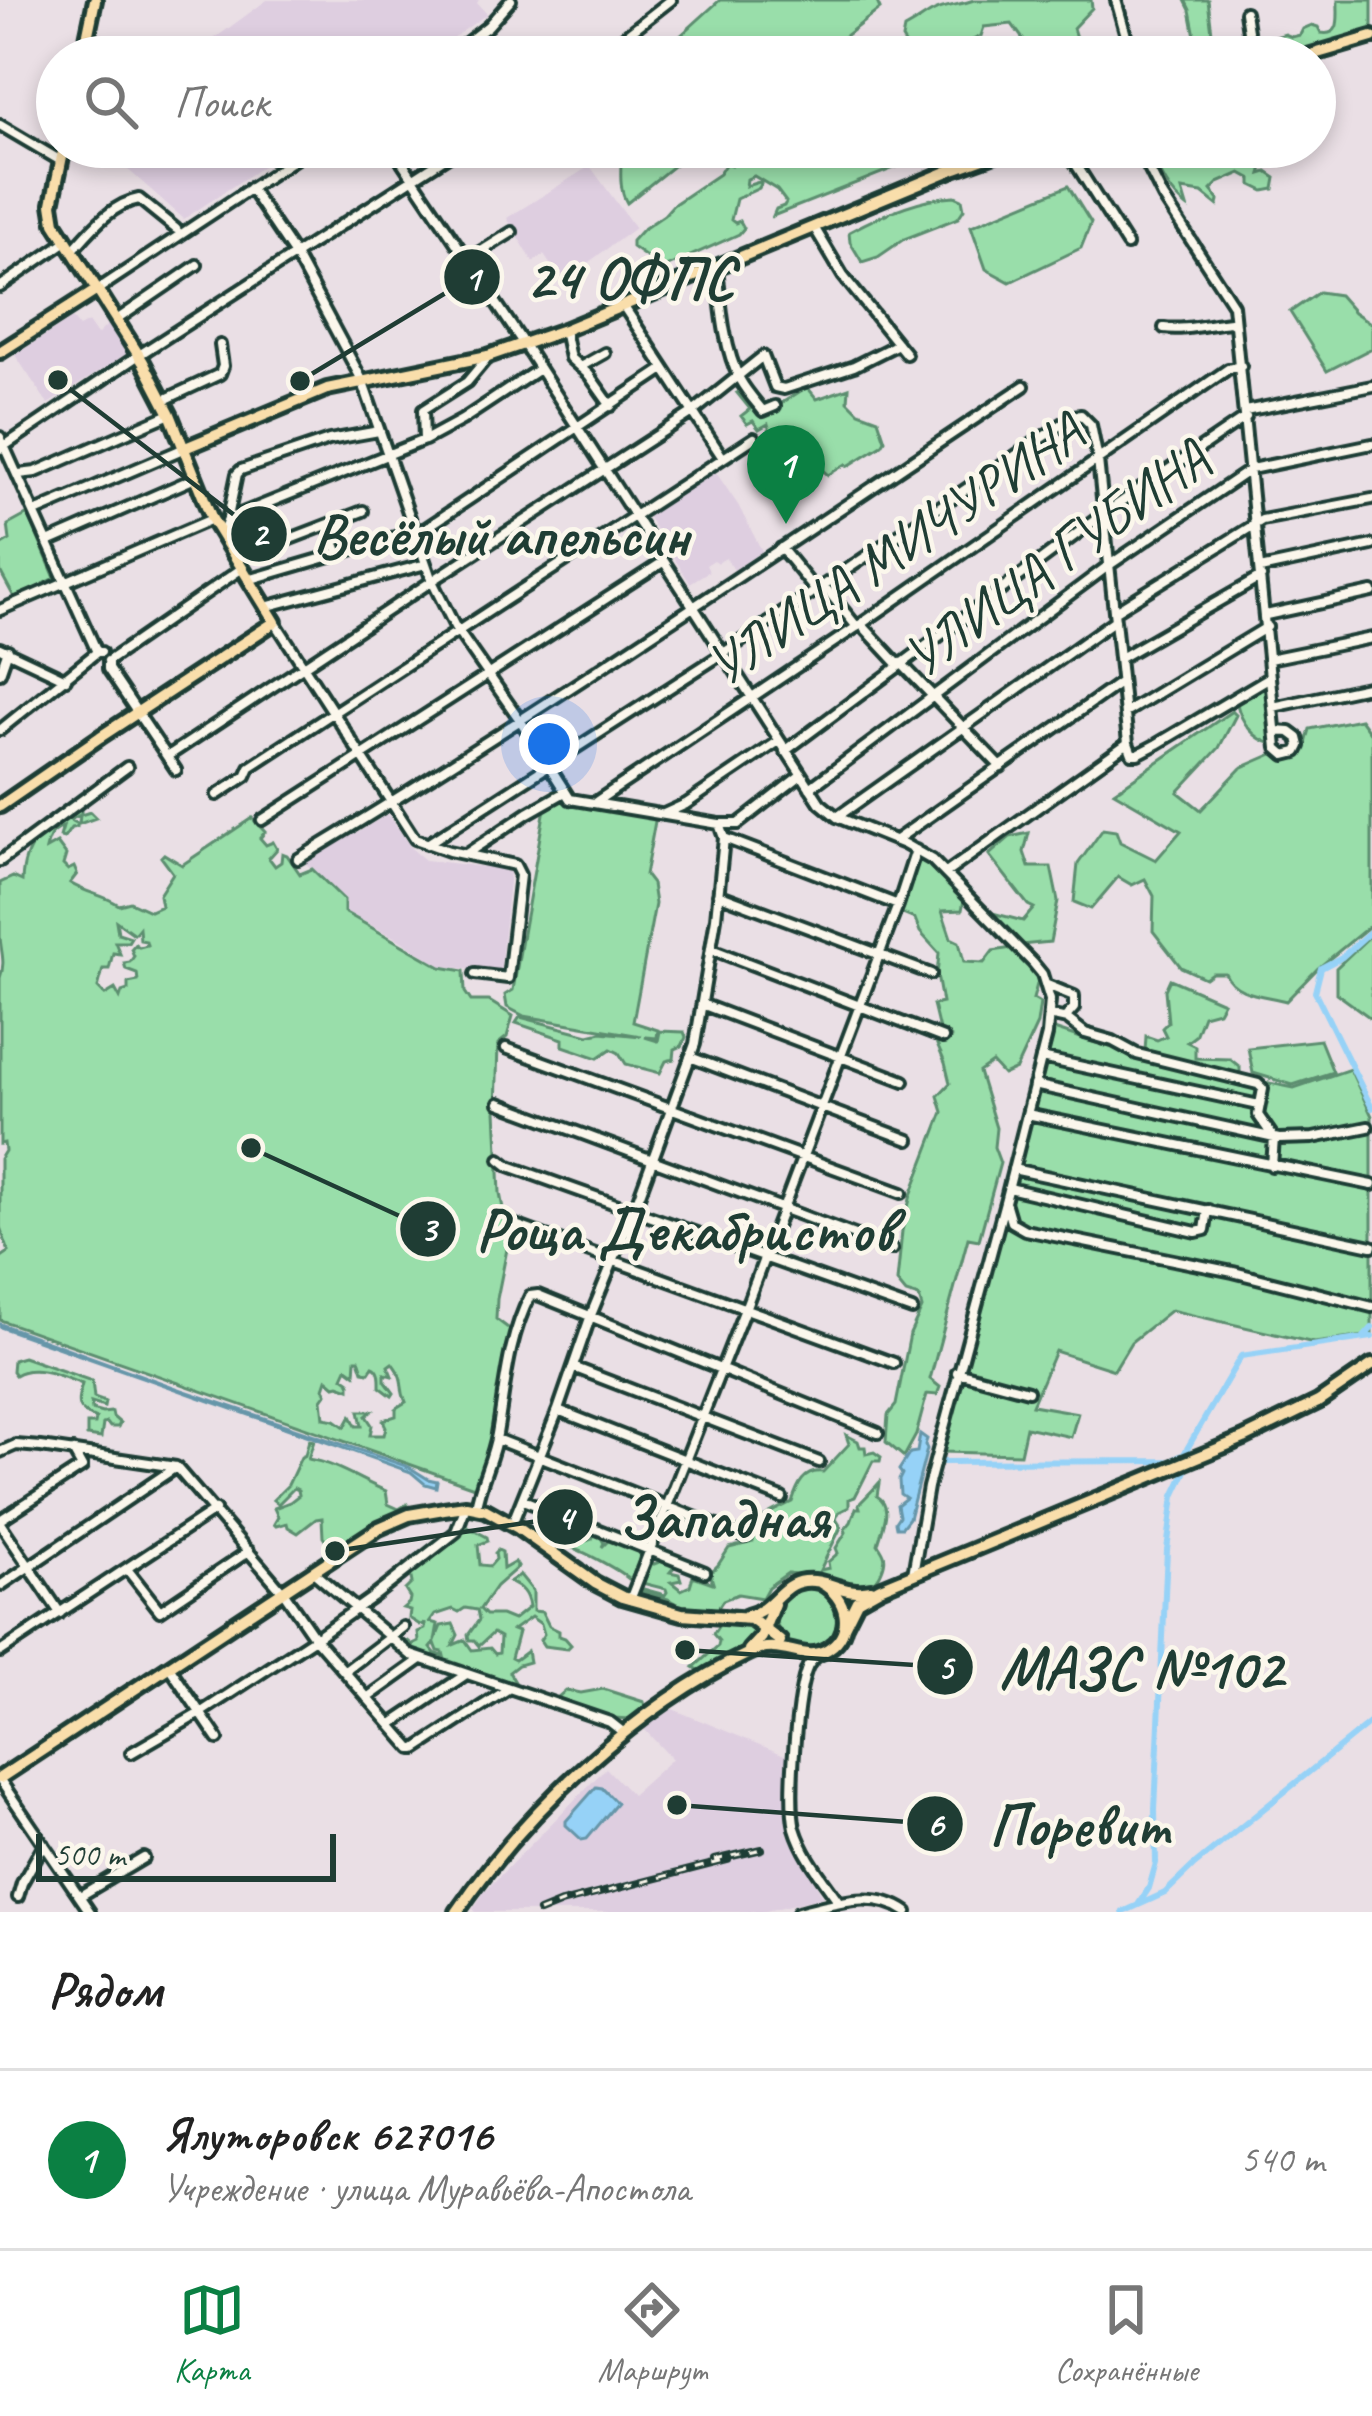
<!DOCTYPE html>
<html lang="ru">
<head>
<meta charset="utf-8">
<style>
	:root { --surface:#fff; --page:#f6f6f6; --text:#222; --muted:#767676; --line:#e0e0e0; --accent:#0b8043 }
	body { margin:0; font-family:Caveat,sans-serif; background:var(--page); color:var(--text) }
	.scale { position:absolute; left:36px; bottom:30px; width:300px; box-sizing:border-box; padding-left:12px; border:6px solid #1f3d34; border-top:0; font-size:33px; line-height:42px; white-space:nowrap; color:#1f3d34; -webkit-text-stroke:9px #fbf7ec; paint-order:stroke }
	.you { position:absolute; left:549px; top:744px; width:42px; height:42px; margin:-30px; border:9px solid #fff; border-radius:50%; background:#1a73e8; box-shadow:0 0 0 18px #1a73e833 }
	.badge { display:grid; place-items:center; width:78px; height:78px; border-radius:50%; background:var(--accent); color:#fff; font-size:39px; font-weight:700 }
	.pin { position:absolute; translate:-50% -99px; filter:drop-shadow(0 3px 6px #0008) }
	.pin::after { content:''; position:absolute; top:63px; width:42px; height:36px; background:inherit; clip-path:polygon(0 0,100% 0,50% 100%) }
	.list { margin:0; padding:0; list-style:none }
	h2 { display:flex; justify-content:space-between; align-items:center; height:156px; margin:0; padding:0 48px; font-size:51px }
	h2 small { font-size:39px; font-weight:400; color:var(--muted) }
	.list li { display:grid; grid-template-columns:78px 1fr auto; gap:36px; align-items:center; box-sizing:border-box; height:180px; padding:0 48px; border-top:3px solid var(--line) }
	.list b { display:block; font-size:45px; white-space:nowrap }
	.list p { margin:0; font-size:39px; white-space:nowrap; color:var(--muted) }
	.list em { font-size:39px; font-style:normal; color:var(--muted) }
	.icon { flex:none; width:66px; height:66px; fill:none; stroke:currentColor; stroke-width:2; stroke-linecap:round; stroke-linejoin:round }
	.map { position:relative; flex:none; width:1372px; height:1912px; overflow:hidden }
	.search { position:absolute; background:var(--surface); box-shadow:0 6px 18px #0003; left:36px; right:36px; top:36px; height:132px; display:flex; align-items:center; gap:30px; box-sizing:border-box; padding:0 42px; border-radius:66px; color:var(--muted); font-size:45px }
	.sheet { height:336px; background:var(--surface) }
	nav { display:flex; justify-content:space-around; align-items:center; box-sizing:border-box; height:168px; border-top:3px solid var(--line); background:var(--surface); font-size:33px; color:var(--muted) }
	nav a { display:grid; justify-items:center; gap:6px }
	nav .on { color:var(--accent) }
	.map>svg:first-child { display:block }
	.built { fill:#decee0 }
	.green { fill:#99deaa; stroke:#5c8e6f; stroke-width:3; fill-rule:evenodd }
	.water { fill:#96d2f7; stroke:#6696a9; stroke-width:3 }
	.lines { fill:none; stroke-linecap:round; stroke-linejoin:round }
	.canal { stroke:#96d2f7; stroke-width:6 }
	.minor-casing { stroke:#1f3d34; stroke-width:16 }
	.major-casing { stroke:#1f3d34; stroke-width:20 }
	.minor { stroke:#fbf7ec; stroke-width:8 }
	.major { stroke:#f9deab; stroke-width:10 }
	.rail-casing { stroke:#1f3d34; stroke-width:8 }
	.rail { stroke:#fbf7ec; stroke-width:3; stroke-dasharray:9; stroke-linecap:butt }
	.labels { text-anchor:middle; stroke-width:9; stroke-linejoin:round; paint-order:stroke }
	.street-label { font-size:57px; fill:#1f3d34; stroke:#fbf7ec }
	.leader { fill:none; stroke:#1f3d34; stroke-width:4.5 }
	.callout-dot { fill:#1f3d34; stroke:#fbf7ec; stroke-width:4.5 }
	.mark-label { font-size:36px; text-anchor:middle; font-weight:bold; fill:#fff }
	.callout-label { font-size:60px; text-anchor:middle; font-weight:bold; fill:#1f3d34; stroke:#fbf7ec; stroke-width:9; stroke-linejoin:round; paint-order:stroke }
</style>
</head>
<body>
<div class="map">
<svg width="1372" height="1912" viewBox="0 0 1372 1912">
	<rect width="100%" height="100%" fill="#eadfe5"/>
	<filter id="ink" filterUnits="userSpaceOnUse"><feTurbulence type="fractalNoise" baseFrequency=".00833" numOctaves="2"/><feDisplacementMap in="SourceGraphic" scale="24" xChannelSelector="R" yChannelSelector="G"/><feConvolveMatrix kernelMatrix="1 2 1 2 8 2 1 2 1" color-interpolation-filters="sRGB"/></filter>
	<g filter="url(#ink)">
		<path class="built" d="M267 0H479L477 3 487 14 426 57H200L196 52Z
			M133 147H291L184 219 125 167 129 161 126 152Z
			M590 166 635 228 562 282 544 255 533 262 507 218Z
			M72 318 79 327 88 322 97 335 108 324 128 353 48 404 15 355Z
			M715 471 738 505 762 551 734 570 726 558 717 563 714 560 706 565 709 571 690 583 647 516Z
			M387 814 412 849 425 860 485 867 486 862 503 865 510 871 500 973 441 966 398 939 359 919 345 911V899L303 861 310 854 315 858 331 845 359 832Z
			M670 1708 787 1756 785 1766 788 1833 823 1897 762 1912H476L473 1909 484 1892 606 1768 632 1795 672 1759 644 1729Z"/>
		<path class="green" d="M720 0H876L880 9 818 57H657Z
			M974 0H1091L1092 8 1073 28 1076 38 1083 41 1082 46 1062 57H1030L1023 39 1012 24 984 27 981 36 960 46 951 57H913L902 39 904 29C914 24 923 17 932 12 946 5 961 5 974 0Z
			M1185 0H1208L1214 49 1212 57H1199L1190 10Z
			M1338 0H1372V30L1276 57H1264L1269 47 1266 40 1285 34 1292 37 1300 35 1303 29 1312 25 1318 27 1321 33C1343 37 1337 15 1338 0Z
			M622 147H697L627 203C618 189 621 164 622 147Z
			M752 147H924L927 155 773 216 776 209 784 206 786 202 777 190 754 176 747 179 746 186 759 182 761 184 759 188 736 199 731 220 735 223 740 221 744 228 739 234 657 271 652 270 649 259 632 247V241L642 230 664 215 673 205 719 174 726 163 731 165Z
			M1148 147H1269L1261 174 1267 172 1276 178 1274 189 1264 191 1252 185V179L1241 173 1218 183 1211 190 1219 200 1218 206 1202 193 1182 190 1187 207C1168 193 1158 168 1148 147Z
			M1068 186 1091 223 1081 248 1010 282 986 269 971 226Z
			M955 196 962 199 964 209 958 218 904 239 878 257 862 262 850 242 849 232C880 215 919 198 955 196Z
			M1319 292 1339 295 1354 312 1372 324V348L1327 371 1290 312Z
			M807 387 817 399 849 388 848 401 859 412 878 419 885 440 882 445 848 466 846 464 828 475 806 456 790 469 772 439 768 424 759 429 753 421 747 424 741 416 750 409 737 393 745 390 763 415Z
			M28 514 55 578 15 599 0 571V546L10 540 8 525Z
			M1267 687 1273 744C1254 740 1241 722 1237 704Z
			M1232 711 1236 715 1219 748 1178 792 1201 810 1241 768 1273 754 1292 759 1304 751 1310 729 1360 719 1372 735V924L1318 968 1286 1001C1264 995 1234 995 1225 973H1212L1205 978 1181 967 1153 931 1154 896 1145 879 1132 885 1118 877 1091 909 1074 902 1078 864 1103 829 1116 831 1120 842 1156 860 1181 831 1114 792Z
			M560 799 656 816 645 875 652 884 655 904 633 1022 658 1030 657 1038 645 1037 658 1041 660 1031 684 1032 686 1037 682 1046 675 1049 674 1059 666 1061 660 1073 626 1064 619 1053 611 1049 598 1058 563 1046V1039L516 1023 520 1017 589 1035 601 1032 641 1036 524 1016 507 1007 505 995 513 990 545 808Z
			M81 805V815L90 812 96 818 79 824 80 815 70 820 77 824V827L71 828 64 838 60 837 63 827C51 832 49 837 46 849L57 843 66 855 63 865 68 870 74 867 77 874 70 883C87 894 103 894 119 905L130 902 150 911 161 906 159 895 173 873 161 857 164 854 182 865 252 818 265 832 260 838 266 845 273 842 277 849 269 858 275 866 281 862 282 853 287 855 300 874 312 869 344 900V912L441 967 464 971 465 992 471 1001H489L513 1016 507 1037 498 1044 496 1110 500 1193 509 1239 497 1299 496 1319 512 1331 496 1407 493 1438 477 1488 0 1320V1258L9 1252 0 1227V1159L5 1151 4 1143 0 1144V978C6 962 1 953 0 937 0 919 0 901 0 883L13 877 22 881C24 837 48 828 81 805ZM116 921 134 934 139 928 140 940 146 941 147 945 139 947 135 944 131 949 134 956 130 962 124 963 126 969 137 973 138 981 128 983V990L122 992 120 998 115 989 105 995 98 988 103 969H109L113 953 120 954 115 942H128L131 937 118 933ZM356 1359H359L363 1371 369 1372 373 1366C381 1369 380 1379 380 1387L392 1396 394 1393 385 1381V1374L392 1376 388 1366 392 1363C407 1382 398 1386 406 1402L396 1408V1416L383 1420 386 1427 384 1435H370L372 1425 366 1416 372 1411H359L362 1426H356L351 1416 345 1427 335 1420 324 1418 322 1400 327 1393 324 1388 327 1379 335 1386 339 1385 350 1389V1382L343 1377 347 1368 355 1374Z
			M1029 833 1024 852 1029 867H1051L1058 901 1050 942 1021 945 989 912 1023 921 1034 908 1028 905 989 855 1010 837Z
			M920 858 956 887 964 900 962 910 942 911 951 938 959 942 964 962 984 963 993 951 1012 948 1027 960 1039 977 1033 999 1040 1003 1037 1024 1016 1069 1003 1075 992 1063 979 1072 996 1128 994 1147 1000 1163 979 1240 968 1238 930 1379 940 1387 937 1395 927 1394 916 1435 904 1457 886 1442 888 1415 896 1405 910 1334 922 1308 919 1297 906 1293 897 1282 902 1231 911 1195 943 1112 938 1096 950 1083 945 1063 935 1040 952 1038 940 1034 933 1005 942 1003 937 975 939 953 920 932 915 919 900 913Z
			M1372 934V1019L1336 993V968Z
			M1170 979 1223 1002 1218 1011 1203 1015 1195 1036 1187 1042 1195 1046V1058L1230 1059 1240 1067V1077L1294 1088 1350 1069 1372 1116V1335L1314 1343 1171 1310 1131 1342 1114 1370 1055 1351 1032 1405 1078 1413 1071 1437 1026 1427 1020 1454 942 1452 999 1240 1051 1028 1102 1045 1166 1060 1145 1052 1146 1036 1157 1040 1166 1036 1162 1028 1168 1022 1165 990Z
			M1320 1040 1333 1072 1293 1085 1253 1073 1248 1048Z
			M23 1357 92 1381 94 1398 105 1402 104 1407 91 1403 92 1410 102 1413 112 1412 113 1417 120 1423 118 1427H110L107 1423 103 1424 101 1438 87 1436V1424H95L96 1419C75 1410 76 1406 82 1384 61 1376 34 1363 15 1375L12 1371 13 1360Z
			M846 1435 858 1441 860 1447H865L866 1454 874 1452 881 1457 880 1461H873L855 1497 849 1499V1507L839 1512 836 1519 841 1527 820 1570 829 1568 828 1562 838 1553 836 1548 846 1532 845 1529 851 1522 856 1508H860L859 1504C866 1497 872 1491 879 1483L877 1496C894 1506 882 1528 878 1544 885 1554 887 1558 882 1570 869 1603 838 1577 816 1573 804 1571 799 1576 788 1573L768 1587 762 1598 738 1594 723 1600 715 1612 688 1611 668 1599 639 1591 640 1588 665 1595 667 1592 666 1589 642 1583 649 1561 654 1564 664 1560 675 1566 670 1572 679 1574 681 1580 671 1582 681 1590 690 1586 693 1576 713 1583 710 1573 718 1565 729 1548 753 1542C759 1513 768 1514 792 1502 797 1486 804 1469 823 1472L849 1444Z
			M309 1440 314 1441 308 1459C335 1463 361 1481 386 1491L388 1504 399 1509 407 1504 411 1511 351 1543 330 1547 323 1537 322 1518 316 1519 298 1533 288 1527 287 1523 276 1526 274 1524 278 1517 274 1508 290 1502 299 1495 298 1490 294 1488 278 1504 273 1500 288 1485 301 1457 305 1455Z
			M465 1512H469L466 1526 487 1537 488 1541 478 1545 480 1565 490 1566 496 1559 495 1553 498 1550 502 1552 503 1569 515 1562 518 1567 496 1586 480 1609 486 1615H501L513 1620 529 1607C527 1593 521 1587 509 1582L520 1575 533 1591V1611L542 1612 549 1626 559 1631V1636L565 1638 571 1645 567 1649 544 1646 540 1640 544 1634 541 1624 531 1617 513 1630 518 1632 511 1658 515 1660 527 1651 529 1662 518 1665 509 1672 515 1682 507 1686 433 1659 437 1654 444 1656 443 1652 438 1651 435 1643 431 1648 435 1653 431 1659 415 1655 404 1646 408 1641 413 1645 419 1642 418 1632 425 1629V1624L420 1625 409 1618 410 1610 403 1608 409 1603 410 1598 405 1590 412 1583 410 1573 456 1536ZM465 1608 477 1610 479 1620 468 1635 469 1640H474L479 1646 493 1633 500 1637 499 1653 495 1654 490 1648 472 1650 465 1640 453 1645 458 1635 453 1624 441 1626 435 1641 438 1624 430 1622 435 1615 453 1609 459 1612Z
			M573 1531 586 1541 592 1539 594 1534 600 1536 604 1543 602 1547 609 1540 634 1549 640 1554 635 1577 631 1581C621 1571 582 1550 569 1547L565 1535Z
			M776 1617a32 32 0 1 1 64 0a32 32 0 1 1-64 0Z
			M722 1621H748L758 1630C750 1652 721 1662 700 1671L694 1667 718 1646 719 1641 713 1634Z
			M603 1689 644 1702 645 1708 629 1719 614 1718 556 1699 566 1690 581 1693Z"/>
		<path class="water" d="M0 1324 176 1388 409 1467 428 1479 437 1481 436 1487 425 1484 411 1472 0 1327Z
			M920 1434 927 1439 925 1445 927 1449 909 1518 902 1527H896L895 1522 899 1516 897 1505 906 1498 900 1494 899 1480 902 1474 899 1470 910 1453 917 1452Z
			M596 1787 602 1788 617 1803 587 1839 582 1840 566 1825V1821Z"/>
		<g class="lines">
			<path class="canal" d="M1372 930 1342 957 1321 968 1315 992 1372 1108
				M1363 1338 1372 1328
				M941 1462 1171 1461 1184 1454 1241 1356 1372 1337
				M1138 1905 1149 1888 1156 1863 1155 1810 1167 1550 1174 1496 1186 1471
				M1123 1912 1165 1893 1193 1866 1372 1721"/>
			<g class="minor-casing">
				<path id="minor" d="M1116 0 1132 57
					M1245 12 1252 57
					M448 57 488 26 511 0
					M598 57 671 0
					M1262 57 1264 51
					M0 125 61 161
					M392 147 523 343 820 803 837 817 904 844 932 860 1033 963 1042 974 1050 1000 1047 1035 1006 1198 928 1487 913 1574
					M1065 147 1127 245
					M1138 147 1163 197 1233 305 1277 748 1285 755 1297 752 1300 746 1298 738 1290 732 1276 731
					M250 188 295 255 362 380 432 581 455 627 520 720 570 799 719 824H738L801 775
					M814 227 843 276 906 354
					M72 251C90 231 111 204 139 199L176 229
					M467 260 512 232
					M717 267C721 305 723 346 740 380 746 391 755 401 763 411L775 406
					M0 287 65 242
					M97 290 313 147
					M624 307 723 458
					M118 319 197 265
					M1164 328C1185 331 1208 324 1230 322L1235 325
					M564 330 570 358 589 375 611 406
					M580 367 605 353
					M164 400 220 374 223 366 220 345
					M1245 411 1372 386
					M0 437 97 652H101
					M425 440 462 420 539 369
					M0 449 139 355 462 147
					M19 474 36 472 170 414
					M35 512 185 448
					M228 517 237 474 241 470 329 440 379 431
					M328 526 339 554
					M225 536 224 530 228 519 424 440 423 410 467 382 487 358
					M48 542 195 478
					M781 548 816 591
					M237 558 257 547 290 539 363 511
					M1260 569 1372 545
					M248 580 426 528 664 369
					M824 586 857 627
					M265 607 426 564
					M0 610 212 519
					M1115 611 1262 520 1372 499
					M1266 615 1372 592
					M275 622 415 839 449 851 515 865 520 875 508 978 475 974
					M861 624 899 665
					M0 648 66 679
					M1120 658 1261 577
					M1269 659 1372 638
					M108 661 241 569
					M108 661V669L176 770
					M901 663 1001 767
					M0 673 8 650
					M1273 707 1372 686
					M1125 713 1267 627
					M0 730 97 652
					M785 751 1102 515 1246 417
					M168 756 432 581 693 412 763 356 775 387 784 389 854 366 898 344
					M810 788 1108 566 1251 469 1372 444
					M217 795 246 776 250 767 754 438
					M597 801 861 624 1228 369 1241 366
					M664 814 686 804 779 741
					M837 817 1115 620
					M262 820 663 562
					M724 838 898 905
					M896 840 1121 682
					M427 844 722 654 1074 416 1081 415 1091 425 1098 460 1128 743 1132 754H1138L1157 744 1270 677
					M466 854 528 813 565 792
					M298 859C545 710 784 546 1024 386
					M0 861 127 767
					M946 873 1128 743
					M718 894 931 974
					M711 949 943 1038
					M1047 985 1074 996V1008L1065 1018
					M704 1005 904 1081
					M1049 1015 1067 1019 1085 1033 1113 1041 1137 1054 1258 1084 1263 1089 1258 1115 1274 1138 1272 1166
					M506 1048 902 1193
					M690 1057 909 1140
					M1041 1058 1259 1105
					M1034 1085 1279 1139 1313 1138 1368 1127
					M499 1103 892 1249
					M1027 1114 1372 1185
					M500 1159 509 1166 912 1310
					M1013 1169 1372 1246
					M1009 1188 1196 1232 1205 1230 1208 1210
					M1006 1205 1011 1222 1025 1230 1233 1272 1372 1307
					M513 1224 894 1363
					M573 1367 819 1462
					M957 1372 1028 1391
					M558 1410 782 1498
					M496 1439 745 1537
					M0 1452 16 1445 41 1447 176 1467 284 1593 315 1638 412 1749H416L508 1689
					M523 1500 705 1572
					M476 1507C480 1481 493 1459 497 1434 505 1387 508 1339 530 1296L538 1295 878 1433
					M0 1520 82 1467 73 1451
					M0 1523 60 1613
					M512 1524 558 1410 591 1315 634 1210 695 1044 716 918 724 838 719 824
					M127 1569 160 1611 249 1551
					M313 1572 411 1655 610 1722 624 1733
					M0 1586 176 1467
					M630 1600 745 1309 898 905 916 850
					M0 1652 215 1510
					M821 1653C815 1658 812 1659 808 1666 796 1692 788 1800 795 1828 803 1855 823 1879 839 1902
					M170 1668 218 1739
					M345 1671 403 1627
					M367 1698 420 1660
					M392 1724 465 1675
					M131 1753 200 1713 315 1638 373 1597 456 1532 466 1506
					M0 1780 90 1912
					M80 1896 144 1858
					M18 1897 22 1883 44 1844
					M798 1912C833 1903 875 1889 907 1912"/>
			</g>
			<g class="major-casing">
				<path id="major" d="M83 57 95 0
					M1304 57 1372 37
					M0 352 97 290
					M185 448 327 389 488 356 564 330 956 168 1014 147
					M0 806 100 737 275 622 212 519 170 414 143 362 55 223 52 204 64 147
					M747 1616C774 1610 779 1584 804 1581 827 1578 844 1596 871 1590
					M844 1627 857 1601 880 1588 1244 1438 1318 1402 1372 1365
					M749 1650 761 1637 774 1604
					M0 1778 379 1528 409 1515 444 1509 466 1506 486 1510 518 1528 595 1583 622 1597 682 1614 751 1619 780 1641
					M457 1912C526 1811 638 1705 749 1653 784 1637 802 1665 828 1649 856 1631 846 1596 821 1583"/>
			</g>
			<use href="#minor" class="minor"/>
			<use href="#major" class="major"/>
			<g class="rail-casing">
				<path id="rail" d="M715 1860 762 1849
					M539 1912 561 1903 728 1860"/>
			</g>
			<use href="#rail" class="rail"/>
		</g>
	</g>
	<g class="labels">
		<g class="street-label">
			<text transform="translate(894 548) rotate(-34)" y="20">УЛИЦА МИЧУРИНА</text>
			<text transform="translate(1055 557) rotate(-36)" y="20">УЛИЦА ГУБИНА</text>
		</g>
	</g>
	<path class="leader" d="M300 381L472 277M58 380L259 534M251 1148L428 1229M335 1551L565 1517M685 1650L945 1667M677 1805L935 1824"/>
	<g class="callout-dot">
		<circle cx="300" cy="381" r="12"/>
		<circle cx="58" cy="380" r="12"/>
		<circle cx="251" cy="1148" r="12"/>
		<circle cx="335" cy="1551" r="12"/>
		<circle cx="685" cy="1650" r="12"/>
		<circle cx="677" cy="1805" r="12"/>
		<circle cx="472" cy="277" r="30"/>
		<circle cx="259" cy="534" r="30"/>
		<circle cx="428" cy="1229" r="30"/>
		<circle cx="565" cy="1517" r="30"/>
		<circle cx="945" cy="1667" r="30"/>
		<circle cx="935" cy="1824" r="30"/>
	</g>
	<g class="mark-label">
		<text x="472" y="290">1</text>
		<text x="259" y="546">2</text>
		<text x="428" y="1241">3</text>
		<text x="565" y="1530">4</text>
		<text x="945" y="1679">5</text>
		<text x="935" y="1836">6</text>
	</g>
	<g class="callout-label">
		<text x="630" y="298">24 ОФПС</text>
		<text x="501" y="555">Весёлый апельсин</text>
		<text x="685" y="1250">Роща Декабристов</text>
		<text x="724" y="1538">Западная</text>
		<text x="1141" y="1688">МАЗС №102</text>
		<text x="1080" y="1845">Поревит</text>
	</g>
</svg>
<div class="scale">500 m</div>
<div class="you"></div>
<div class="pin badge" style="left:786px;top:524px">1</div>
<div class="search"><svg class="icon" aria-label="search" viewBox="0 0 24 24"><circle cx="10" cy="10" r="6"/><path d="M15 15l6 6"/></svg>Поиск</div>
</div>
<section class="sheet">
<h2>Рядом<small></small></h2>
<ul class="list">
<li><span class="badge">1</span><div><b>Ялуторовск 627016</b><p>Учреждение · улица Муравьёва-Апостола</p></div><em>540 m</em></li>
</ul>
</section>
<nav>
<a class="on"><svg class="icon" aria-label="map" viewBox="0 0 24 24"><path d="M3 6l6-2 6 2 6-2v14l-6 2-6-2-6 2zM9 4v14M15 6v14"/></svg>Карта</a>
<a><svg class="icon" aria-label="directions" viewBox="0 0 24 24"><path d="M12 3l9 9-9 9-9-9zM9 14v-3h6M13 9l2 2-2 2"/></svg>Маршрут</a>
<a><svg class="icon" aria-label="saved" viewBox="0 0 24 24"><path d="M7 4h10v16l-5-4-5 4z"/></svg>Сохранённые</a>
</nav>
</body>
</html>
